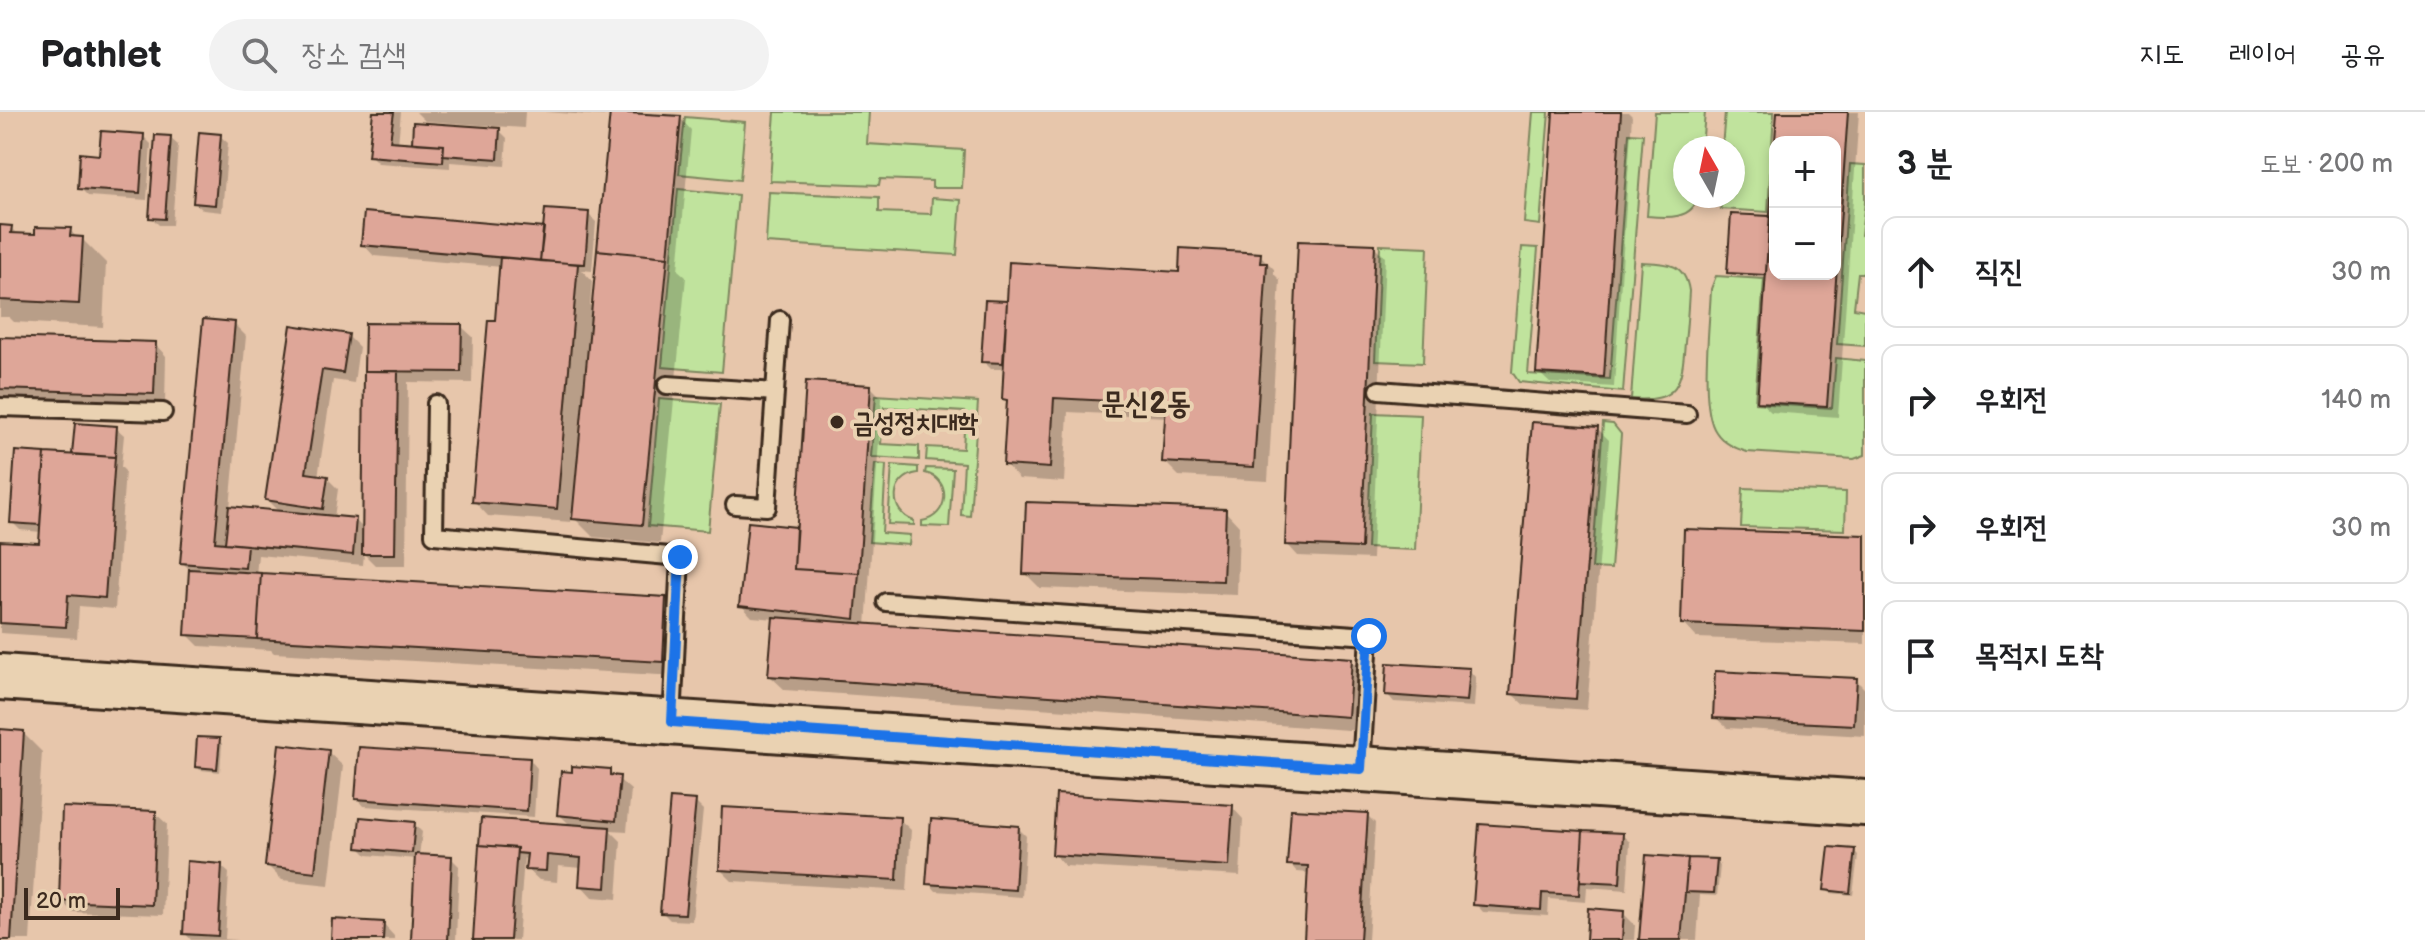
<!DOCTYPE html>
<html lang="ko">
<head>
<meta charset="utf-8">
<style>
	:root { --surface:#fff; --page:#f2f2f2; --text:#202124; --muted:#757577; --line:#e0e0e0 }
	body { margin:0; font-family:"Balsamiq Sans","Poor Story",sans-serif; background:var(--page); color:var(--text) }
	.controls { position:absolute; right:24px; top:24px; display:grid; overflow:hidden; border-radius:16px; box-shadow:0 4px 12px #0003 }
	.controls button { width:72px; height:72px; display:grid; place-items:center; padding:0; border:0; border-bottom:2px solid var(--line); background:var(--surface); color:var(--text); font:40px sans-serif }
	.compass { position:absolute; left:1673px; top:24px; width:72px; height:72px; border-radius:50%; background:var(--surface); box-shadow:0 4px 12px #0003; rotate:351deg }
	.scale { position:absolute; left:24px; bottom:20px; width:96px; box-sizing:border-box; padding-left:8px; border:4px solid #3b2a1e; border-top:0; font-size:22px; line-height:28px; white-space:nowrap; color:#3b2a1e; -webkit-text-stroke:6px #ead2b2; paint-order:stroke }
	.stop { position:absolute; width:24px; height:24px; margin:-18px; border:6px solid #1a73e8; border-radius:50%; background:#fff }
	.stop.end { background:#1a73e8; border-color:#fff; box-shadow:0 2px 8px #0008 }
	.list { margin:0; padding:0; list-style:none }
	h2 { display:flex; justify-content:space-between; align-items:center; height:104px; margin:0; padding:0 32px; font-size:34px }
	h2 small { font-size:26px; font-weight:400; color:var(--muted) }
	.list li { display:grid; grid-template-columns:52px 1fr auto; gap:24px; align-items:center; box-sizing:border-box; height:112px; margin:0 16px 16px; padding:0 16px; border:2px solid var(--line); border-radius:16px }
	.list b { display:block; font-size:30px; white-space:nowrap }
	.list em { font-size:26px; font-style:normal; color:var(--muted) }
	.icon { flex:none; width:44px; height:44px; fill:none; stroke:currentColor; stroke-width:2; stroke-linecap:round; stroke-linejoin:round }
	.map { position:relative; flex:none; width:1865px; height:828px; overflow:hidden }
	header { display:flex; align-items:center; gap:48px; box-sizing:border-box; height:112px; padding:0 40px; background:var(--surface); border-bottom:2px solid var(--line) }
	header strong { font-size:38px }
	nav { display:flex; gap:44px; margin-inline-start:auto; font-size:28px }
	.search { width:560px; height:72px; background:var(--page); display:flex; align-items:center; gap:20px; box-sizing:border-box; padding:0 28px; border-radius:44px; color:var(--muted); font-size:30px }
	main { display:flex }
	aside { flex:1; background:var(--surface) }
	.map>svg:first-child { display:block }
	.green { fill:#c0e39d; stroke:#7e865e; stroke-width:2 }
	.shadow { fill:#0003 }
	.building { fill:#dea698; stroke:#3b2a1e; stroke-width:2; fill-rule:evenodd }
	.lines { fill:none; stroke-linecap:round; stroke-linejoin:round }
	.lane-casing { stroke:#3b2a1e; stroke-width:22 }
	.secondary-casing { stroke:#3b2a1e; stroke-width:50 }
	.lane { stroke:#ead2b2; stroke-width:16 }
	.secondary { stroke:#ead2b2; stroke-width:44 }
	.route { stroke:#1a73e8; stroke-width:10 }
	.poi-dot { fill:#3b2a1e; stroke:#ead2b2; stroke-width:3 }
	.labels { text-anchor:middle; stroke-width:8; stroke-linejoin:round; paint-order:stroke }
	.poi-label { font-size:26px; font-weight:bold; fill:#3b2a1e; stroke:#ead2b2; text-anchor:start }
	.quarter-label { font-size:30px; font-weight:bold; fill:#3b2a1e; stroke:#ead2b2 }
</style>
</head>
<body>
<header>
<strong>Pathlet</strong>
<div class="search"><svg class="icon" aria-label="search" viewBox="0 0 24 24"><circle cx="10" cy="10" r="6"/><path d="M15 15l6 6"/></svg>장소 검색</div>
<nav><a>지도</a><a>레이어</a><a>공유</a></nav>
</header>
<main>
<div class="map">
<svg width="1865" height="828" viewBox="0 0 1865 828">
	<rect width="100%" height="100%" fill="#e7c6ab"/>
	<filter id="ink" filterUnits="userSpaceOnUse"><feTurbulence type="fractalNoise" baseFrequency=".0125" numOctaves="2"/><feDisplacementMap in="SourceGraphic" scale="16" xChannelSelector="R" yChannelSelector="G"/><feConvolveMatrix kernelMatrix="1 2 1 2 8 2 1 2 1" color-interpolation-filters="sRGB"/></filter>
	<g filter="url(#ink)">
		<path class="green" d="M775 0H869L867 32 964 38 962 76H932V69L880 67 879 73 770 69Z
			M1533 0H1549L1540 113 1524 111Z
			M1655 0H1705L1702 36H1685V84H1698C1693 108 1667 106 1647 104Z
			M1725 0H1774L1768 100 1721 97 1719 84H1733V36H1722Z
			M685 5 745 10 740 68 679 62Z
			M1629 21 1643 22 1623 280 1519 270 1512 260 1522 135 1538 136 1528 262 1610 267Z
			M1850 52 1865 53V90L1861 123 1865 124V161H1858L1854 196 1865 198V234L1837 232Z
			M678 77 738 83 722 260 662 255Z
			M769 80 879 85V100L931 102 932 86 961 88 957 143 766 131Z
			M1380 133 1428 135 1423 251 1375 249Z
			M1641 150C1666 151 1685 150 1689 179 1688 196 1687 213 1685 230 1682 271 1679 291 1631 287Z
			M1716 164 1764 167 1755 291 1832 296 1836 246 1865 249V343L1854 347 1747 340C1735 336 1723 331 1716 320 1699 296 1710 208 1711 177Z
			M876 283 978 290 970 404 961 403 964 351 926 348 927 335 963 337 965 300 884 295 881 332 919 334V348L871 345Z
			M659 287 720 292 708 419 648 414Z
			M1373 301 1421 303 1415 438 1367 436Z
			M1603 311 1613 312 1621 322 1611 457 1592 456Z
			M875 352 886 353 882 421 910 423 909 433 869 430Z
			M892 353 918 355V361C890 365 888 400 914 409V413L888 412Z
			M926 356 953 357 949 415 922 414V409C949 405 953 367 925 361Z
			M1743 376 1846 380 1845 418 1741 415Z"/>
		<path class="shadow" d="M375 0H401L398 32 413 33 499 18 507 26 505 54 450 50V56L378 51 370 43Z
			M416 0H525L524 16 425 9Z
			M545 0H604V4Z
			M612 0 680 6 691 18 678 158 686 165 660 431 593 425 572 404 571 410 488 404 474 389 502 155 374 144 363 132 545 118 588 102 596 110 592 159 582 158 592 169 590 193 594 194Z
			M1555 0H1628L1632 4 1614 275 1550 271 1538 260Z
			M1779 0H1859L1838 305 1771 300 1759 289 1768 166 1733 163 1729 160 1772 109 1775 59V162H1835V30H1777Z
			M143 24 151 32 147 88 88 84 80 76Z
			M220 24 228 31 222 100 203 98 195 91Z
			M170 26 178 33 172 113H159L151 105Z
			M0 115 11 116 19 124H37L70 118 78 127H82L106 151 103 215 14 210 9 205H0Z
			M1374 134 1385 145 1372 447 1298 444 1287 432Z
			M1260 143 1274 157V162L1280 168 1268 369 1179 364 1164 349 1167 305 1068 300 1064 370 1019 367 1005 352 1009 291 1004 287 1005 257H991L983 249 987 190 1009 192 1181 162Z
			M234 212 246 224 230 396 280 401 267 388 292 216 348 224 359 235 354 271 333 268 318 365 327 366 338 377 334 406 355 408 364 417 367 213 461 214 473 225 472 271 408 270 406 453H375L364 442 363 453 258 443 256 463 666 486 680 501 676 564 274 541 271 538 199 534 187 522 191 459 182 450Z
			M0 227 155 232 166 244 165 293 0 287Z
			M871 275 882 286 866 514 1351 548 1366 562 1362 619 785 578 770 564 775 507 752 505 741 493 749 412 798 418Z
			M116 316 124 323 121 355 125 359 115 497 79 494 77 526 0 521V431L40 433 41 420 20 418 12 410 17 341 78 345 75 342Z
			M1598 317 1609 328 1587 598 1524 593 1512 582Z
			M1225 399 1239 414 1237 483 1040 476 1025 461Z
			M1865 425V532L1697 526 1683 511Z
			M1469 558 1476 566 1474 595 1394 590 1387 582Z
			M1856 568 1865 577V624L1727 616 1715 605Z
			M0 619 23 621 42 640 30 828H0Z
			M219 628 222 632 220 660 200 658 197 654Z
			M328 640 343 654 329 773 282 768 267 753Z
			M530 648 537 656 534 705 364 694 357 686Z
			M609 659 631 678 627 719 610 718 621 729 617 787 592 785 581 773 582 756 558 754 557 770 539 768 527 757 528 750 524 746 518 828H475L483 708 571 714 559 702Z
			M695 690 703 698 692 809 670 808 662 800Z
			M1232 695 1243 707 1240 764 1065 754 1054 742Z
			M155 701 167 712 163 803 72 800 61 788Z
			M1367 703 1375 711 1368 828H1306L1310 761 1297 760 1290 752Z
			M899 707 911 718 907 779 732 769 721 758Z
			M414 712 422 720 419 744 451 746 459 754 456 828H413L417 747 367 743 359 735Z
			M1481 714 1622 723 1630 730 1627 778 1587 775 1586 790 1549 787 1548 804 1483 800 1476 792Z
			M1018 716 1026 724 1022 785 936 779 929 771Z
			M1854 739 1858 743 1853 783 1830 781 1826 777Z
			M1647 745 1716 749 1720 753 1717 784 1700 783 1697 828H1641Z
			M221 754 229 761 225 827 238 828H191L185 821Z
			M1623 801 1635 813 1634 828H1588Z
			M383 812 394 824V828H333Z"/>
		<path class="building" d="M373 0H394L390 29 444 33 443 50 368 44Z
			M610 0 681 4 668 145 597 138Z
			M1553 0H1621L1604 265 1536 261Z
			M1777 0H1848L1827 294 1757 290ZM1775 30H1835V162H1775Z
			M413 10 500 16 498 47 443 43 444 33 412 31Z
			M101 19 144 22 140 81 78 77 80 41 99 43Z
			M199 20 221 22 215 93 193 91Z
			M155 23 171 24 165 107 149 106Z
			M545 97 589 100 585 152 540 149Z
			M364 100 544 116 540 149 361 133Z
			M1731 102 1770 104 1766 163 1727 161Z
			M0 113 12 114 11 121 35 122V115L71 116 70 124 83 125 79 192 0 188Z
			M1298 129 1375 132 1361 436 1285 433Z
			M1180 136 1261 141 1260 151H1267L1254 355 1162 350 1166 292 1054 286 1050 356 1003 353 1007 288 1002 287 1009 150 1179 160Z
			M597 138 668 145 642 413 572 407Z
			M500 145 578 152 557 397 472 390 488 208H495Z
			M985 188 1007 189 1003 251 981 250Z
			M203 207 235 210 215 430 247 433 245 456 180 451Z
			M365 211 462 212 461 260 364 259Z
			M291 213 349 222 343 261 322 258 306 361 328 364 323 397 265 388Z
			M0 225 156 230 154 282 0 277Z
			M364 259H398L395 442H362Z
			M806 269 871 273 859 461 794 457Z
			M1532 310 1598 315 1576 587 1510 582Z
			M75 311 117 314 115 345 72 342Z
			M15 339 45 341 40 413 10 411Z
			M45 341 115 345 105 486 68 483 66 515 0 511V429L39 431Z
			M1026 390 1226 397 1223 469 1023 462Z
			M229 394 356 406 353 443 225 431Z
			M748 410 796 415 794 457 859 461 855 507 739 494Z
			M1684 417 1865 423V519L1681 512Z
			M189 457 261 461 257 527 185 523Z
			M261 461 666 485 663 550 257 527Z
			M773 505 1352 546 1348 605 768 564Z
			M1387 551 1470 556 1467 589 1385 583Z
			M1715 559 1857 566 1854 613 1713 606Z
			M0 617 24 619 11 828H0Z
			M197 625 220 626 217 657 195 655Z
			M279 632 329 638 315 760 265 754Z
			M359 635 530 646 527 699 355 687Z
			M572 654 610 657V663L620 664 616 709 557 703 561 659 572 660Z
			M1056 682 1233 693 1229 754 1052 743Z
			M670 686 696 688 685 802 660 801Z
			M62 695 156 699 152 793 59 789Z
			M722 695 900 705 897 768 719 758Z
			M1291 697 1368 701 1360 828H1304L1308 754 1287 753Z
			M360 705 415 710 412 741 357 736Z
			M481 706 610 715 606 776 579 774 581 746 547 743 546 759 525 758 527 742 517 741V736L479 733Z
			M931 707 1019 714 1015 778 926 772Z
			M1479 712 1583 719 1579 783 1542 781 1541 798 1473 793Z
			M1583 719 1623 721 1620 771 1580 769Z
			M479 733 517 736 510 828H473Z
			M1829 735 1855 737 1850 781 1824 778Z
			M415 742 452 744 448 828H411Z
			M1646 743 1688 746 1681 828H1639Z
			M1688 746 1717 747 1714 781 1685 780Z
			M187 749 222 752 218 824 183 822Z
			M1588 796 1624 799 1622 828H1586Z
			M332 807 384 810 383 828H331Z"/>
		<g class="lines">
			<g class="lane-casing">
				<path id="lane" d="M667 273 775 280
					M1379 278 1687 302
					M436 292 434 423 680 445 672 609
					M0 295 163 300
					M735 393 767 395 780 208
					M886 490 1369 524 1361 656"/>
			</g>
			<g class="secondary-casing">
				<path id="secondary" d="M0 565 1865 691"/>
			</g>
			<use href="#lane" class="lane"/>
			<use href="#secondary" class="secondary"/>
		</g>
	</g>
	<g class="lines" filter="url(#ink)">
		<path class="route" d="M680 445 672 610 1361 657 1369 524"/>
	</g>
	<circle class="poi-dot" cx="837" cy="310" r="8"/>
	<g class="labels">
		<g class="poi-label">
			<text x="853" y="319">금성정치대학</text>
		</g>
		<g class="quarter-label">
			<text x="1146" y="301">문신2동</text>
		</g>
	</g>
</svg>
<div class="controls">
<button>+</button>
<button>−</button>
</div>
<svg class="compass" viewBox="-18 -18 36 36"><path d="M0-13l5 13h-10z" fill="#e53935"/><path d="M0 13l5-13h-10z" fill="#757577"/></svg>
<div class="scale">20 m</div>
<div class="stop" style="left:1369px;top:524px"></div>
<div class="stop end" style="left:680px;top:445px"></div>
</div>
<aside>
<h2>3 분<small>도보 · 200 m</small></h2>
<ul class="list">
<li><svg class="icon" aria-label="ahead" viewBox="0 0 24 24"><path d="M12 20V5M6 11l6-6 6 6"/></svg><div><b>직진</b></div><em>30 m</em></li>
<li><svg class="icon" aria-label="right" viewBox="0 0 24 24"><path d="M7 20v-9h11M14 6l5 5-5 5"/></svg><div><b>우회전</b></div><em>140 m</em></li>
<li><svg class="icon" aria-label="right" viewBox="0 0 24 24"><path d="M7 20v-9h11M14 6l5 5-5 5"/></svg><div><b>우회전</b></div><em>30 m</em></li>
<li><svg class="icon" aria-label="arrive" viewBox="0 0 24 24"><path d="M6 21V4h12l-3 4 3 4H6"/></svg><div><b>목적지 도착</b></div></li>
</ul>
</aside>
</main>
</body>
</html>
